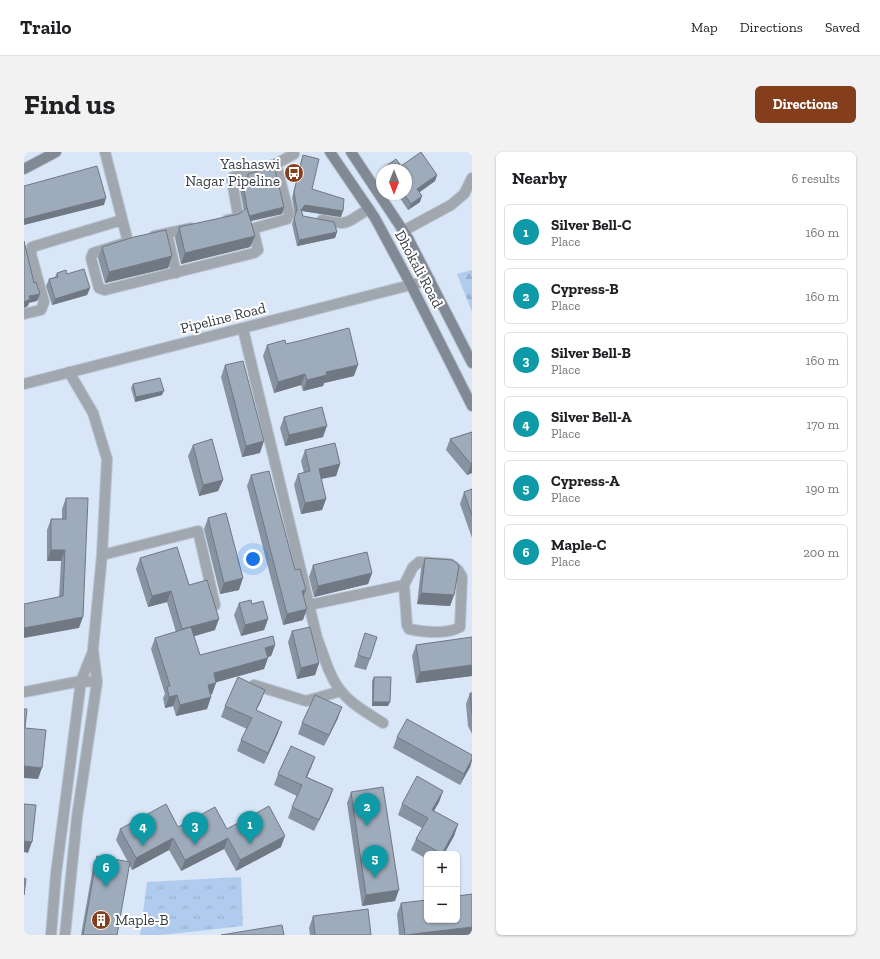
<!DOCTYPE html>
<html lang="en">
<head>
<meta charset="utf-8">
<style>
	:root { --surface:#fff; --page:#f2f2f2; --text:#202124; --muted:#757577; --line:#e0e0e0; --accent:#853e1c }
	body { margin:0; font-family:"Zilla Slab",serif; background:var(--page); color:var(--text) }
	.controls { position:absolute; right:12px; bottom:12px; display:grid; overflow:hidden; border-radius:6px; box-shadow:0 1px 3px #0004 }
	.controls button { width:36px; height:36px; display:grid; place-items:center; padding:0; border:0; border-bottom:1px solid var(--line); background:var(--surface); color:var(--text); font:20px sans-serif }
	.compass { position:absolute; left:352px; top:12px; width:36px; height:36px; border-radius:50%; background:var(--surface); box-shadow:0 1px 3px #0004; rotate:180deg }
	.you { position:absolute; left:229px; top:407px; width:14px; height:14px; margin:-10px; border:3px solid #fff; border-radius:50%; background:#1a73e8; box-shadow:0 0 0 6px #1a73e833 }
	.badge { display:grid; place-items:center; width:26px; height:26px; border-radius:50%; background:var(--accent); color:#fff; font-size:13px; font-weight:700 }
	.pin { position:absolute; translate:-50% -33px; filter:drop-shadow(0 1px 2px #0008) }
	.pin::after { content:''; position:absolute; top:21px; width:14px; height:12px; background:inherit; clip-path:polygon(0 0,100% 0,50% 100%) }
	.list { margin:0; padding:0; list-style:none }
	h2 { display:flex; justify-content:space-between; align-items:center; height:52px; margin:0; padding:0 16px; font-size:17px }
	h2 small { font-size:13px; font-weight:400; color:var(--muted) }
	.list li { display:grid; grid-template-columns:26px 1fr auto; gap:12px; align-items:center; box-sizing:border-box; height:56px; margin:0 8px 8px; padding:0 8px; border:1px solid var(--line); border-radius:6px }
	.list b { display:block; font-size:15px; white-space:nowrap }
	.list p { margin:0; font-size:13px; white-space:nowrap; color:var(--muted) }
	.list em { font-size:13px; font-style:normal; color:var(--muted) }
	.map { position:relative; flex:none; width:448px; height:783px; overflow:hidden; border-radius:6px }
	header { display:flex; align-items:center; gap:24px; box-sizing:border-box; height:56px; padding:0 20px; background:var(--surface); border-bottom:1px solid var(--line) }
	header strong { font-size:19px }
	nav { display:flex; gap:22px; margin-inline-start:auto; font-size:14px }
	.intro { display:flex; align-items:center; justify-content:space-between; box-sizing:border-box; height:96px; padding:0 24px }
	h1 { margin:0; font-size:28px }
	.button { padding:10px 18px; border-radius:6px; background:var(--accent); color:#fff; font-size:14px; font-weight:700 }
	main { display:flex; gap:24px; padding:0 24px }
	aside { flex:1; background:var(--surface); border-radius:6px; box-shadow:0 1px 3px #0004 }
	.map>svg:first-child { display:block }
	.forest { fill:url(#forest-firs) }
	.park { fill:url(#park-tufts) }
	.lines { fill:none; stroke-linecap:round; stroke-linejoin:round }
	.street-casing { stroke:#b8c4d3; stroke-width:12 }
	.secondary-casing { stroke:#b8c4d3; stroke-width:12 }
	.street { stroke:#a1a7ae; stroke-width:10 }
	.secondary { stroke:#818994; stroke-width:10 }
	.wall { fill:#8893a1 }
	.shaded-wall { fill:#6f7883 }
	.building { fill:#9eabbb; stroke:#6f7883 }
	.labels { text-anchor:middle; stroke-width:4; stroke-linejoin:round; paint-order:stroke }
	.poi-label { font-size:15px; fill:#383d44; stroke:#fff; text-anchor:end }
	.street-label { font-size:15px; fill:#383d44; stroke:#fff }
</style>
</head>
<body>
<header>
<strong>Trailo</strong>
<nav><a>Map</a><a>Directions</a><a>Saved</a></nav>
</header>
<div class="intro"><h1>Find us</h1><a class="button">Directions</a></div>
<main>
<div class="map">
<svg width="448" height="783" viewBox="0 0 448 783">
	<defs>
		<pattern id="forest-firs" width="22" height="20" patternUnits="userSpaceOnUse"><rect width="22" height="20" fill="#b0cbed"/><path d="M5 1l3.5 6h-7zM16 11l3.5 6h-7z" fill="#98afcc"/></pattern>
		<pattern id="park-tufts" width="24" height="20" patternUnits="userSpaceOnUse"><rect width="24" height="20" fill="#b0cbed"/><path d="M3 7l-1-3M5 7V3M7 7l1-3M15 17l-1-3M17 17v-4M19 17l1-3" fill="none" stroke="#98afcc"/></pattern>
	</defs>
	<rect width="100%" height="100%" fill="#d8e6f7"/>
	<path class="forest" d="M448 118V160L433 122Z"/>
	<path class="park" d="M217 725 219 774 138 783H116L123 730Z"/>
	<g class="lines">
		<g class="street-casing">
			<path id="street" d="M81 0 104 90 69 101 67 106 75 136 81 138 230 101 234 98 230 81 231 76 263 67 265 62 252 12
				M203 68 210 67 214 63 208 29 209 25 252 12 270 2
				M298 68C328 74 320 71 345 57
				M379 79 427 53 440 42 448 26
				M143 81 152 121
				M130 84 167 76
				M0 162 17 158 20 150 7 102 8 95 98 68
				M219 177 293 486C300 503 305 525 317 539 328 553 345 562 359 571
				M0 232 406 128
				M78 403 174 379 191 453
				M285 453 380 433 389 415 395 410 426 412 434 418 438 425 436 475C422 483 400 480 385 477L383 473 380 433
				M230 533 282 549 317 539
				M0 540 57 529 73 530
				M27 783 32 722 57 529 69 499
				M41 783 53 665 73 530 69 497 78 403 83 307 69 261 45 220"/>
		</g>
		<g class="secondary-casing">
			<path id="secondary" d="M306 0 351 66 387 133 448 254
				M327 0 384 86 448 211
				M0 17 32 0"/>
		</g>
		<use href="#street" class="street"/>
		<use href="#secondary" class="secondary"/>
	</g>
	<path class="wall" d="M279 3 288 37 317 65 278 59V60L279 64 313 80 311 86 273 94 268 72 271 63 268 46 277 9Z
		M377 14 413 23 411 29 396 40V50L384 58 373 42H382V18H360L361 15Z
		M245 19 260 55 258 62 227 69 231 84 226 95 157 112 151 86 155 75 215 62 220 59 215 33 218 26 223 25 224 22Z
		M78 95 148 104 144 116 81 131 74 106Z
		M33 121 43 122 66 136 63 143 28 153 22 134 25 127 31 125Z
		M262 192 330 224 300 231 299 234 279 239 277 233 250 241 239 204 243 193Z
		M201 213 236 301 218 305 197 225Z
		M109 232 138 243 111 250 107 236Z
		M260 265 299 285 261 294 256 276Z
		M448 280V321L443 323 422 298 426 287Z
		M169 293 199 328 194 339 175 344 164 304Z
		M281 298 316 312 312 324 297 327 302 347 298 358 277 362 270 333 274 322 280 321 277 309Z
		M227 323 271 418 279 444V468L259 473 223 334Z
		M448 337V386L436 352 440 340Z
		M42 346 55 476 35 445 37 409H23V378L27 367H38V357Z
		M184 366 215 438 196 442 180 377Z
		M116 406 165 433 191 478 170 484 176 503 251 493 247 504 244 505 240 517 192 530 188 542 186 543 187 545 183 557 152 564 149 554 141 556 139 546 141 542 127 497 131 486 152 480 143 450 124 455 112 417Z
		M401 406 430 443 426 454 393 452 397 417Z
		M289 413 348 421 344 432 290 445 285 425Z
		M215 451 244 467 240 478 217 484 210 463Z
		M268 479 295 511 291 523 273 527 264 490Z
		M341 481 346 507 342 518 330 515Z
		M448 485V524L392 531 388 504 392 493Z
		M350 525 364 554H348V529Z
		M446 541H448V582L444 574 442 552Z
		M237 549 232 558 254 581 240 612 213 599 217 588 223 577 197 565 201 554Z
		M314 566 300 594 274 582 278 571Z
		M373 585 448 603V609L446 615 436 633 369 596Z
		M291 605 283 625 309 637 305 648 290 679 264 666 268 655 273 644 250 633 254 622Z
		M419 639 415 650 410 659 434 672 430 684 420 702H403V707L387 698 392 687 398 676 374 663 378 652Z
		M327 640 371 749 338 754 323 651Z
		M154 675 203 677 257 695 212 719 200 697 157 719 145 698 108 718 105 712 93 783H57L69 715 73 704 104 710 92 688 96 677Z
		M377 751 448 783H375L373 762Z
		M289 764 347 783H286L285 776Z"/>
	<path class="shaded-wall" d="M413 23 411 29 391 43 393 37Z
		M398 44 396 50 384 58 387 52Z
		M82 46 80 53 0 73V67Z
		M281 53 319 59 317 65 278 59 275 64 277 58Z
		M260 55 258 62 222 70 224 64Z
		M313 80 311 86 273 94 275 88Z
		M231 84 226 95 157 112 161 101Z
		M148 104 144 116 81 131 85 120Z
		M66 136 63 143 28 153 31 147Z
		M16 142 13 149 5 151 4 154 0 156V150L5 144Z
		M334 213 330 224 300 231 299 234 279 239 283 228 302 220Z
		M281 222 277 233 250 241 254 230Z
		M140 239 138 243 111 250 112 245Z
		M303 274 299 285 261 294 265 283Z
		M240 289 236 301 218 305 222 294Z
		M448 311V321L443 323 447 312Z
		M316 312 312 324 291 328 295 317Z
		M199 328 194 339 175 344 179 333Z
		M302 347 298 358 277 362 281 351Z
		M27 398H41L37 409H23Z
		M348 421 344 432 290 445 294 434Z
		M219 426 215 438 196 442 200 431Z
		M282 438 277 449 278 439Z
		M147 439 143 450 124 455 128 444Z
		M397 441 430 443 426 454 393 452Z
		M283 457 279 468 259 473 263 462Z
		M59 465 55 476 0 486V476Z
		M195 467 191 478 154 489 158 477Z
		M244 467 240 478 217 484 221 473Z
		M251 493 247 504 237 507 241 496Z
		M244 506 240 517 186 532 190 521Z
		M295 511 291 523 273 527 277 516Z
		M448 513V524L392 531 396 520Z
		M192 531 188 542 180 545 184 533Z
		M241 538 237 549 227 569 232 558Z
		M153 543 149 554 141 556 145 545Z
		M187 545 183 557 152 564 156 553Z
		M349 550H366L364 554H348Z
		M318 555 314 566 300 594 305 583Z
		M258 570 254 581 240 612 244 601Z
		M291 605 287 616 278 636 282 625Z
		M448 607 446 615 436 633 440 622Z
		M0 614 18 616 14 627 0 626Z
		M309 637 305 648 290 679 295 668Z
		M419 639 415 650 404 669 408 658Z
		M434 672 430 684 420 702H418Z
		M261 684 257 695 212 719 216 708Z
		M149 686 145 698 108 718 112 706Z
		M204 686 200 697 157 719 161 708Z
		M0 689 8 690 4 701 0 700Z
		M375 738 371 749 338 754 342 743Z
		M448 775V783H383Z"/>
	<path class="building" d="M397 0 413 23 393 37 398 44 387 52 380 42H382V18H363L361 15 372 7 377 14Z
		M279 3 295 7 288 37 320 47 319 59 281 53 277 58 279 64 310 70 313 80 275 88 270 66 273 58 270 40Z
		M73 14 82 46 0 67V34Z
		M244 16 245 19 251 18 260 55 225 64 223 56 218 26 224 25V22Z
		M223 56 231 84 161 101 155 75 215 62Z
		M142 78 148 104 85 120 78 95 110 85Z
		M0 89 10 131 12 130 16 142 5 144 6 147 0 150Z
		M60 117 66 136 31 147 25 127 34 125 33 121 42 118 43 122Z
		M325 176 334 213 302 220 303 223 283 228 281 222 254 230 243 193 261 188 262 192 279 188Z
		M219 209 240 289 222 294 201 213Z
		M136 226 140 239 112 245 109 232Z
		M298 255 303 274 265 283 260 265Z
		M448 280V311L447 312 426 287Z
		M188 287 199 328 179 333 169 293Z
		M311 291 316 312 295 317 302 347 281 351 274 322 286 319 281 298Z
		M245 319 271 418 276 417 282 438 278 439 283 457 263 462 227 323Z
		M448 337V364L440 340Z
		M42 346H64L59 465 0 476V452L39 444 41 398H27V367H42Z
		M202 361 219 426 200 431 184 366Z
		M153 395 165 433 183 428 195 467 158 477 147 439 128 444 116 406Z
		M343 400 348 421 294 434 289 413Z
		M401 406 428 408 433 411 435 414 430 443 397 441Z
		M227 448 228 452 239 449 244 467 221 473 215 451Z
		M167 475 176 503 249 484 251 493 241 496 244 506 190 521 192 531 184 533 187 545 156 553 153 543 145 545 143 535 146 534 131 486Z
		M286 475 295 511 277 516 268 479Z
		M341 481 353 485 346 507 334 503Z
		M448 485V513L396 520 392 493Z
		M214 525 241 538 232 558 258 570 244 601 217 588 228 566 201 554Z
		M350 525H367L366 550H349Z
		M446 541H448V562Z
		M291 543 318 555 305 583 278 571Z
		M0 557H3L1 576 22 578 18 616 0 614Z
		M383 567 448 603V607L440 622 373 585Z
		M267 594 291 605 282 625 309 637 295 668 268 655 278 633 254 622Z
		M393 624 419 639 408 658 434 672 418 702 392 687 404 666 378 652Z
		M359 635 375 738 342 743 327 640Z
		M0 652 12 653 8 690 0 689Z
		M142 652 154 675 191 655 203 677 245 654 261 684 216 708 204 686 161 708 149 686 112 706 96 677Z
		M73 704 106 710 93 783H59Z
		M0 726 2 727 0 743Z
		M448 742V775L381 783 377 751 403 748V768H433V744Z
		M344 757 347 783H291L289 764Z
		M258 773 260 783H197Z"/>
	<defs>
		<g id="bus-disc" transform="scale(1)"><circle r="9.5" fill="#853e1c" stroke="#fff"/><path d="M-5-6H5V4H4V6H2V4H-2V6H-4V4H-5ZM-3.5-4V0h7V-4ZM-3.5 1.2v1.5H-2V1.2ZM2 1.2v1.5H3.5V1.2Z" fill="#fff"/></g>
		<g id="building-disc" transform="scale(1)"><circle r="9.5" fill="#853e1c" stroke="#fff"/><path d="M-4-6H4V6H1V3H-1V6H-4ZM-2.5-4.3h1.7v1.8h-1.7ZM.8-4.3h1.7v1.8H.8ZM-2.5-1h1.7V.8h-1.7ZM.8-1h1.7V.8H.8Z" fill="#fff"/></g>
	</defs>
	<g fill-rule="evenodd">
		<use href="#bus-disc" x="270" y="21"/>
		<use href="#building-disc" x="77" y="768"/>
	</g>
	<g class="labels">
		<g class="poi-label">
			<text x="256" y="17">Yashaswi<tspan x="256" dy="17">Nagar Pipeline</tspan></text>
			<text x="91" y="773" text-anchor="start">Maple-B</text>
		</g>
		<g class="street-label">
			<text transform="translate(395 117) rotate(62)" y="5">Dhokali Road</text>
			<text transform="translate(199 166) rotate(-14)" y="5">Pipeline Road</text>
		</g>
	</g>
</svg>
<div class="controls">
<button>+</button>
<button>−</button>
</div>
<svg class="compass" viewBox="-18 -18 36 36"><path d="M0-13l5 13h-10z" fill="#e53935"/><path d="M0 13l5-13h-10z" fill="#757577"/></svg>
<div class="you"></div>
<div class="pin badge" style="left:226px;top:692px;background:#0f9aa8">1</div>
<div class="pin badge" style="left:343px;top:674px;background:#0f9aa8">2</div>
<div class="pin badge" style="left:171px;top:693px;background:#0f9aa8">3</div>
<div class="pin badge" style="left:119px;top:694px;background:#0f9aa8">4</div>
<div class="pin badge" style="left:351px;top:726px;background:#0f9aa8">5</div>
<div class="pin badge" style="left:82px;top:735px;background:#0f9aa8">6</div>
</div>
<aside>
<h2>Nearby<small>6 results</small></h2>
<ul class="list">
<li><span class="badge" style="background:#0f9aa8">1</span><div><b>Silver Bell-C</b><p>Place</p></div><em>160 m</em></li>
<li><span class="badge" style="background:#0f9aa8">2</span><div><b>Cypress-B</b><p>Place</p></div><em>160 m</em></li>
<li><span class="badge" style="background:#0f9aa8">3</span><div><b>Silver Bell-B</b><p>Place</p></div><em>160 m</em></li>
<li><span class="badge" style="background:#0f9aa8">4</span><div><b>Silver Bell-A</b><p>Place</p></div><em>170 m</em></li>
<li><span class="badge" style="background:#0f9aa8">5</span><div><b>Cypress-A</b><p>Place</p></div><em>190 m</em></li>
<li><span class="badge" style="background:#0f9aa8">6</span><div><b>Maple-C</b><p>Place</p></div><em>200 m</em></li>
</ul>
</aside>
</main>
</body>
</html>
